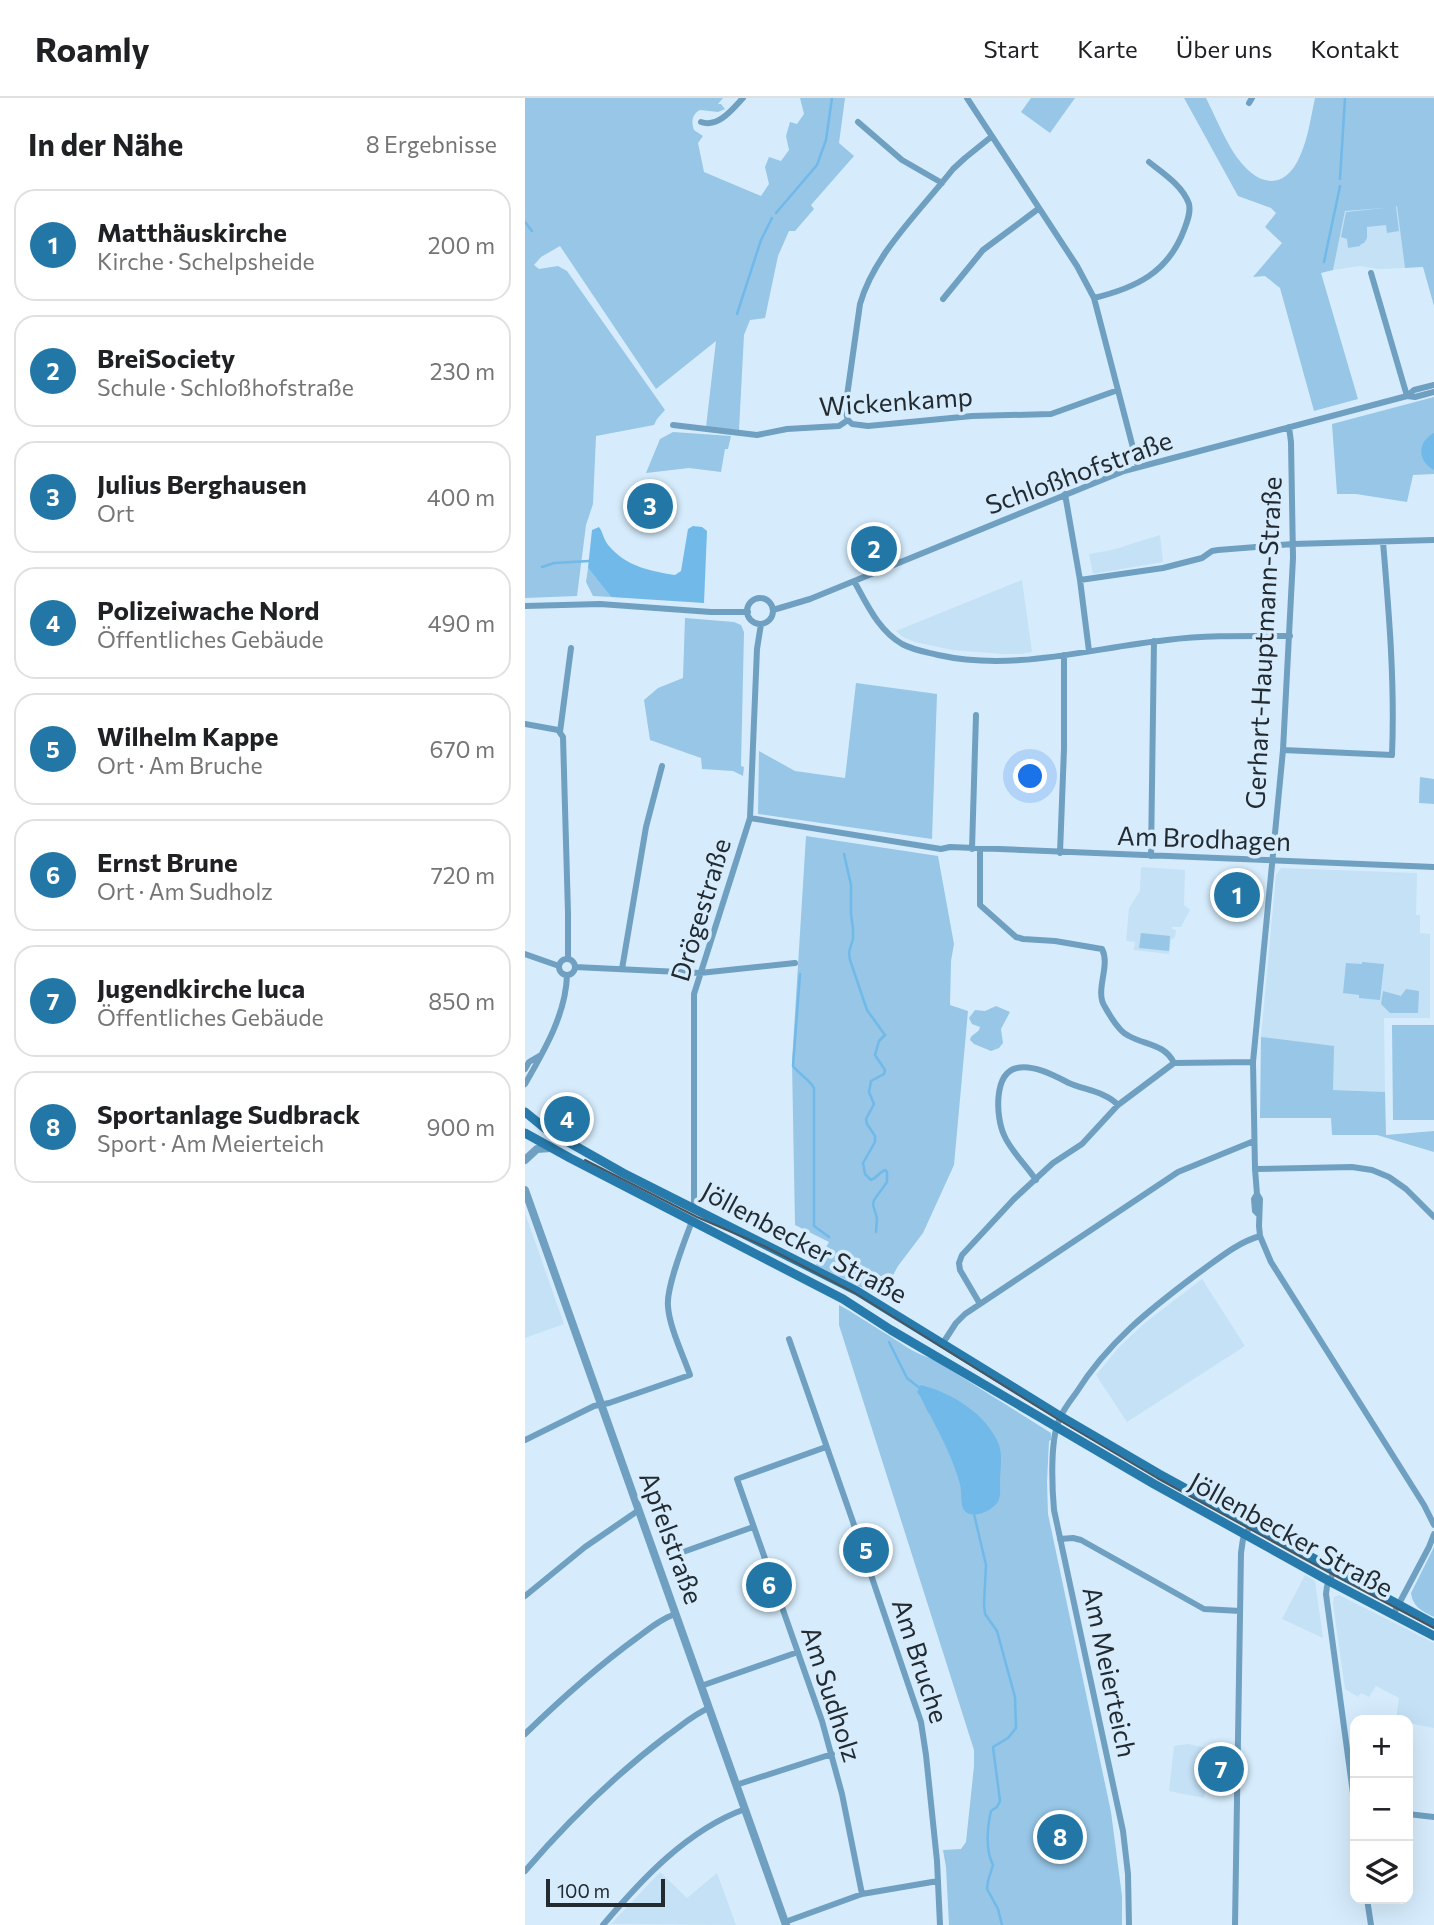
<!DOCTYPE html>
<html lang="de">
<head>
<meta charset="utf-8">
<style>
	:root { --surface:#fff; --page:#f6f6f6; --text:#202124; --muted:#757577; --line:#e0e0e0; --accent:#2277a7 }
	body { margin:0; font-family:Commissioner,sans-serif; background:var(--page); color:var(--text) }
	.controls { position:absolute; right:21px; bottom:21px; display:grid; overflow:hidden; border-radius:14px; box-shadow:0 7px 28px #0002 }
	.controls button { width:63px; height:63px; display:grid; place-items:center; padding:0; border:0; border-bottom:2px solid var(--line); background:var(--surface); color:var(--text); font:35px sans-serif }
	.scale { position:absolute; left:21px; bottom:18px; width:119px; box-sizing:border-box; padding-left:7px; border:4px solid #232b31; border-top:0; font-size:19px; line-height:24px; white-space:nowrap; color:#232b31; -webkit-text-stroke:5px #d6ecfc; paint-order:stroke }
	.you { position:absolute; left:506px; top:679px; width:24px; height:24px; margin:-18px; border:5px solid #fff; border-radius:50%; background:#1a73e8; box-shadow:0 0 0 10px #1a73e833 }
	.badge { display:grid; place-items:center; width:46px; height:46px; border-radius:50%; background:var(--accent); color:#fff; font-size:23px; font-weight:700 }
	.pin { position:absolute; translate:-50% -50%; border:4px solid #fff; box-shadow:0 2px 7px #0006 }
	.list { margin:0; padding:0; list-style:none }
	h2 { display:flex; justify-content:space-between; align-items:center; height:91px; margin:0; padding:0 28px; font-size:30px }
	h2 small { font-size:23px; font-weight:400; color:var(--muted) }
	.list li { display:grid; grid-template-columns:46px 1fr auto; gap:21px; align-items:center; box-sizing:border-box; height:112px; margin:0 14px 14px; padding:0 14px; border:2px solid var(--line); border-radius:21px }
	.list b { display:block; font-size:26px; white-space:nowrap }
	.list p { margin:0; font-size:23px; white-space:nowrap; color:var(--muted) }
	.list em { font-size:23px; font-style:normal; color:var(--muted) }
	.icon { flex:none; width:38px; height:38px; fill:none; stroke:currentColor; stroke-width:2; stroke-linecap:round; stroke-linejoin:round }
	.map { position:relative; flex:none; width:909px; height:1827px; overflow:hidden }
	header { display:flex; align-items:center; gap:42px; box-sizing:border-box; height:98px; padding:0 35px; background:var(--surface); border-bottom:2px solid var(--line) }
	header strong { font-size:33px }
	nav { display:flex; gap:38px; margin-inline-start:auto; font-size:24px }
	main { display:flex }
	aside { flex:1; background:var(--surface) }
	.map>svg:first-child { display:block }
	.built { fill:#c4e1f6 }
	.green { fill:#97c6e7 }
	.water { fill:#71b9e9 }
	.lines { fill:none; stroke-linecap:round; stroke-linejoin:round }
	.stream { stroke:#71b9e9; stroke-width:2.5 }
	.minor { stroke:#6fa0c1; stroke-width:6 }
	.tertiary { stroke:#6fa0c1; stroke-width:8 }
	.secondary { stroke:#267bac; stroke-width:9 }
	.tram { stroke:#4a555d; stroke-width:2 }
	.labels { text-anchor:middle; stroke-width:7; stroke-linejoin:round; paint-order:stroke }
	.street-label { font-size:26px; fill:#232b31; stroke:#d6ecfc }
</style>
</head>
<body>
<header>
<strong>Roamly</strong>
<nav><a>Start</a><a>Karte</a><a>Über uns</a><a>Kontakt</a></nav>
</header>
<main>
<aside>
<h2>In der Nähe<small>8 Ergebnisse</small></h2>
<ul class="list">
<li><span class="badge">1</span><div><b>Matthäuskirche</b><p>Kirche · Schelpsheide</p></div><em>200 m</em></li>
<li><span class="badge">2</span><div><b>BreiSociety</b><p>Schule · Schloßhofstraße</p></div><em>230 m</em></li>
<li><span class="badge">3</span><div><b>Julius Berghausen</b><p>Ort</p></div><em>400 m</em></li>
<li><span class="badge">4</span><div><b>Polizeiwache Nord</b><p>Öffentliches Gebäude</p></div><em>490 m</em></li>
<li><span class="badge">5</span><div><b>Wilhelm Kappe</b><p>Ort · Am Bruche</p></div><em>670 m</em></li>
<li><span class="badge">6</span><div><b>Ernst Brune</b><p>Ort · Am Sudholz</p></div><em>720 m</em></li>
<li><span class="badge">7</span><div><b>Jugendkirche luca</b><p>Öffentliches Gebäude</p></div><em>850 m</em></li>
<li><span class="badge">8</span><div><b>Sportanlage Sudbrack</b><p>Sport · Am Meierteich</p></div><em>900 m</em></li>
</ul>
</aside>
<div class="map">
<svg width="909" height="1827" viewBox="0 0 909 1827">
	<rect width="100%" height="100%" fill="#d6ecfc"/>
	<path class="built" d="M873 108 880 170 853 171 835 168 808 172 820 113Z
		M635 437 638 464 568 476 564 456 587 452Z
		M497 482 507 554 496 556H478L427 552 390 544 378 539 371 533Z
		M616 769 660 772 659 807 665 812 656 829H647V831L651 832 650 839 646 842 644 856 609 852 610 844 601 843 604 810 615 793Z
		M756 770 892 775 891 817H895V835L905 836V920H859L860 994 808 992 736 939 751 777Z
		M0 1115 39 1226 0 1240Z
		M677 1181 720 1248 602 1324 571 1277 595 1248 621 1224Z
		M780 1477 790 1483 798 1540 757 1521Z
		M814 1497 909 1545V1630L883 1625V1622H871L874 1600 851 1588 844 1599 836 1595 833 1599 820 1591 808 1506 809 1499Z
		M663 1646 686 1651 679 1700 644 1693 649 1648Z
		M135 1774 162 1800 192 1775 211 1827 86 1826Z"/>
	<path class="green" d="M0 0H198L193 6H196L200 11 193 14 175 12C167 16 166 24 169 32L178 38 173 45 179 74 236 98 244 86 240 69 244 59 256 63 264 52 261 38 265 24 272 26 279 16 275 0H320L314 45 329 58 286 107 289 111 270 133H264L253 158 240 220 225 222 219 237 214 332 181 329 191 243 131 291 35 148 16 159 9 167 14 171 33 168 42 173 140 312 132 321 129 327 71 338 68 406 61 427 52 498 0 500Z
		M506 0H550L525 35 496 14Z
		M659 0H681C690 18 702 47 714 62 735 90 761 91 775 58 783 41 786 18 790 0H909V208L898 169 880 170 872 108 871 109 874 133 862 135 861 127 842 129V140L839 145 836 146 835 148 823 150 822 141 816 139 821 114 859 110 820 113 808 172 796 175 833 301 789 313 755 190 740 178 728 179 757 145 740 129 751 115 746 110 713 98Z
		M909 299V376L888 377 882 404 831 396H812L807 326Z
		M148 334 206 338 203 351H200L196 374 164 370 121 375 135 341Z
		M63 470 86 499 68 498 61 484Z
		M160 520 209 524 216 527 219 534 216 668 219 669 218 678 208 673 177 671 176 660 125 642 119 602 133 590 158 580Z
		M331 585 412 596 407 741 233 716 234 653 270 673 320 680Z
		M895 679 909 681V706L894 705Z
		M281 738 413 758 429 846 426 863 425 907 443 913 429 1067 398 1135 373 1168 356 1199 291 1167 304 1144 270 1127 267 964Z
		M616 835 645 838 644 853 614 850Z
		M837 864 859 866 855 902 834 900V897L818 895 821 865 837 866Z
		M881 891 894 893 893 915H865L856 906 858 893 876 898Z
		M471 908 485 914 476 931 478 945 474 950 466 953 449 946 445 942C446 935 454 936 455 929L447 926 444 920 450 912 460 913Z
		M867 927H909V1022H868Z
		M736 939 809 948 808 992 860 994 861 1037 909 1033V1054L852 1037H807L806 1020H735Z
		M314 1207C329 1215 343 1225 358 1234 375 1244 389 1256 408 1261L526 1335V1342L524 1343 522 1384 523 1416 586 1714 597 1798V1827H424L421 1769 418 1752 436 1751 441 1744 449 1668V1652L314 1227Z
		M909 1449V1519C897 1513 888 1509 886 1495Z"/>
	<path class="water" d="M909 335V372C892 363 892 344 909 335Z
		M168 428 177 429 182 433 179 505 86 499 63 470 67 432 74 429C78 434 78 441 84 448 101 468 124 473 150 477L156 473 163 431Z
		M396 1287C427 1295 462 1316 474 1347 478 1359 475 1372 475 1384 475 1391 476 1400 472 1405 467 1413 446 1422 439 1412 435 1406 437 1393 435 1386 428 1361 417 1340 405 1317 400 1310 398 1301 392 1294Z"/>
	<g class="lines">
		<path class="stream" d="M815 81 820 0
			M251 115 292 67 301 42 307 0
			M0 124 7 133
			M799 164 815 88
			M212 216 236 142 247 120
			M17 469 29 465 64 463
			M319 756 326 787V816L328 831V841L324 854 325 862 342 912 360 937 354 943 350 957 360 972 359 976 346 983 344 994 349 1006 341 1021 342 1026 350 1038V1044L338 1065 340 1076 346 1082C352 1080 354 1074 360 1072L362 1074V1084L349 1102 348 1107 352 1120 351 1134
			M275 876 268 968C274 976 285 982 289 990V1128L304 1139
			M364 1244 382 1280 397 1292
			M449 1416 461 1467 459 1506 460 1516 472 1533 490 1599 491 1630 483 1640 468 1649 475 1703 472 1709 466 1713C462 1731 460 1751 468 1767L463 1783 462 1791 473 1811 477 1827"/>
		<path class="minor" d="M442 0 552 168 569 200 613 369
			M724 5 727 0
			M176 24C193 30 207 12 218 0
			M333 24 377 62 417 85
			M846 175 882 298
			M569 200C610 190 643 175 659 132 662 124 666 115 664 106 658 88 638 75 624 64
			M418 201 458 152 513 111
			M882 298 890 299 909 294
			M323 322 320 312 335 206C349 156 396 112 428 71L440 60 466 39
			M323 322 327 326 343 328 447 318 526 316 593 292
			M148 327 232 337 262 331 314 328 323 322
			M764 329 766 344 768 460 758 652 728 964 730 1071 732 1096 735 1101 734 1128 735 1138 746 1164 899 1407 909 1427
			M540 396 555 482 564 553
			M555 482 638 470 677 460 687 453 693 452 768 446 909 442
			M329 483C342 506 353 532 377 546 388 552 401 554 413 557 490 574 565 550 642 542 683 537 723 538 765 538
			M222 513a13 13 0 1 1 26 0a13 13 0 1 1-26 0Z
			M0 508 75 506 186 514H223
			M248 512 285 501 599 373 882 298 889 292 909 287
			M0 626 33 632 38 639 43 815V860
			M35 634 46 550
			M758 652 867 657C870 586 864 515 858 444
			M225 720 416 751 425 749 909 769
			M447 751 451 617
			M455 752V807L491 839 498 841 530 843 577 851C586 868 569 893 580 909 585 918 594 934 604 938 620 947 640 946 649 965
			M535 755 539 651V557
			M626 758 629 543
			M0 856 34 868
			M34 869a8 8 0 1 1 16 0a8 8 0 1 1-16 0Z
			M50 869 175 875 270 865
			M97 871 121 729 137 668
			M0 971 4 964 16 957
			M0 986C19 953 41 916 42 877
			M730 1071 827 1069 847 1072 864 1079 881 1091 909 1119
			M511 1082C501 1067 485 1052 479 1037 471 1020 468 975 492 970 508 966 530 978 544 985 560 992 581 994 593 1007
			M732 1096 729 1101 730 1113 733 1116
			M167 1110 169 1104V896L225 720 232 551 236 526
			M455 1206 435 1172 434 1165 437 1157 489 1101 528 1065 557 1046 593 1007 649 965 728 964
			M264 1241 327 1421 396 1624 401 1657 412 1763 415 1827
			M418 1245 431 1225 440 1216 653 1074 729 1043
			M0 1342 69 1308 84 1305 165 1277C158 1257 144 1228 143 1208 141 1189 160 1142 167 1123
			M301 1349 212 1381 297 1623 317 1696 337 1796
			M535 1441 548 1440 556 1442 679 1511 715 1513
			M158 1454 228 1429
			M809 1473 802 1488 801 1496 830 1710
			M0 1498 60 1449 114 1412
			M868 1517 904 1449 909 1436
			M176 1588 273 1554
			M0 1636C36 1601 73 1568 113 1539 125 1530 136 1521 150 1516
			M211 1687 307 1656
			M883 1716 909 1719
			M0 1773C43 1723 90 1677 143 1637 156 1628 169 1616 184 1610
			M842 1801 846 1827
			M260 1824 337 1796 413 1783
			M78 1827C116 1782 162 1732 220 1711
			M604 1827 603 1776 598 1733 529 1412C527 1389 525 1343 534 1322 538 1312 545 1303 551 1295 583 1244 624 1212 672 1176 692 1162 711 1145 735 1138
			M710 1827 716 1455 718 1441 726 1427"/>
		<path class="tertiary" d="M0 1062 12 1051 26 1050
			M0 1092 261 1827"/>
		<path class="secondary" d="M0 1014 22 1032 98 1075 332 1193 535 1318 634 1376 909 1526
			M0 1035 45 1060 318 1201 366 1232 629 1386 804 1483 909 1538"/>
		<path class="tram" d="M60 1062 172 1119 241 1149 330 1195 534 1322 632 1380 807 1476 909 1530"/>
	</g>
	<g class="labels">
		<g class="street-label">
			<text transform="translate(371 304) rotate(-4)" y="9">Wickenkamp</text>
			<text transform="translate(554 375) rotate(-20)" y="9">Schloßhofstraße</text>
			<text transform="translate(739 545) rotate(-87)" y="9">Gerhart-Hauptmann-Straße</text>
			<text transform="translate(679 741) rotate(2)" y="9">Am Brodhagen</text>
			<text transform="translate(176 812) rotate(-73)" y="9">Drögestraße</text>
			<text transform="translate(279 1145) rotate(28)" y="9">Jöllenbecker Straße</text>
			<text transform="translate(766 1437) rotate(29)" y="9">Jöllenbecker Straße</text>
			<text transform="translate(146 1440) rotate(70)" y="9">Apfelstraße</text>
			<text transform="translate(395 1563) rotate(72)" y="9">Am Bruche</text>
			<text transform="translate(584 1574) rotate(78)" y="9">Am Meierteich</text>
			<text transform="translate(306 1596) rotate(72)" y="9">Am Sudholz</text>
		</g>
	</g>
</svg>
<div class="controls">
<button>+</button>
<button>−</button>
<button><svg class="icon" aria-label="layers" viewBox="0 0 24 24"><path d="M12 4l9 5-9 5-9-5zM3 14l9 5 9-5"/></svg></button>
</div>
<div class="scale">100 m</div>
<div class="you"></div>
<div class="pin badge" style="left:712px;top:797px">1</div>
<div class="pin badge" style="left:349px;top:451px">2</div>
<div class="pin badge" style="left:125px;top:408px">3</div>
<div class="pin badge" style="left:42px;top:1021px">4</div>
<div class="pin badge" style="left:341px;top:1452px">5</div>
<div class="pin badge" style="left:244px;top:1487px">6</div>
<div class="pin badge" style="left:696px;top:1671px">7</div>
<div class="pin badge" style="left:535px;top:1739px">8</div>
</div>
</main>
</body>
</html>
